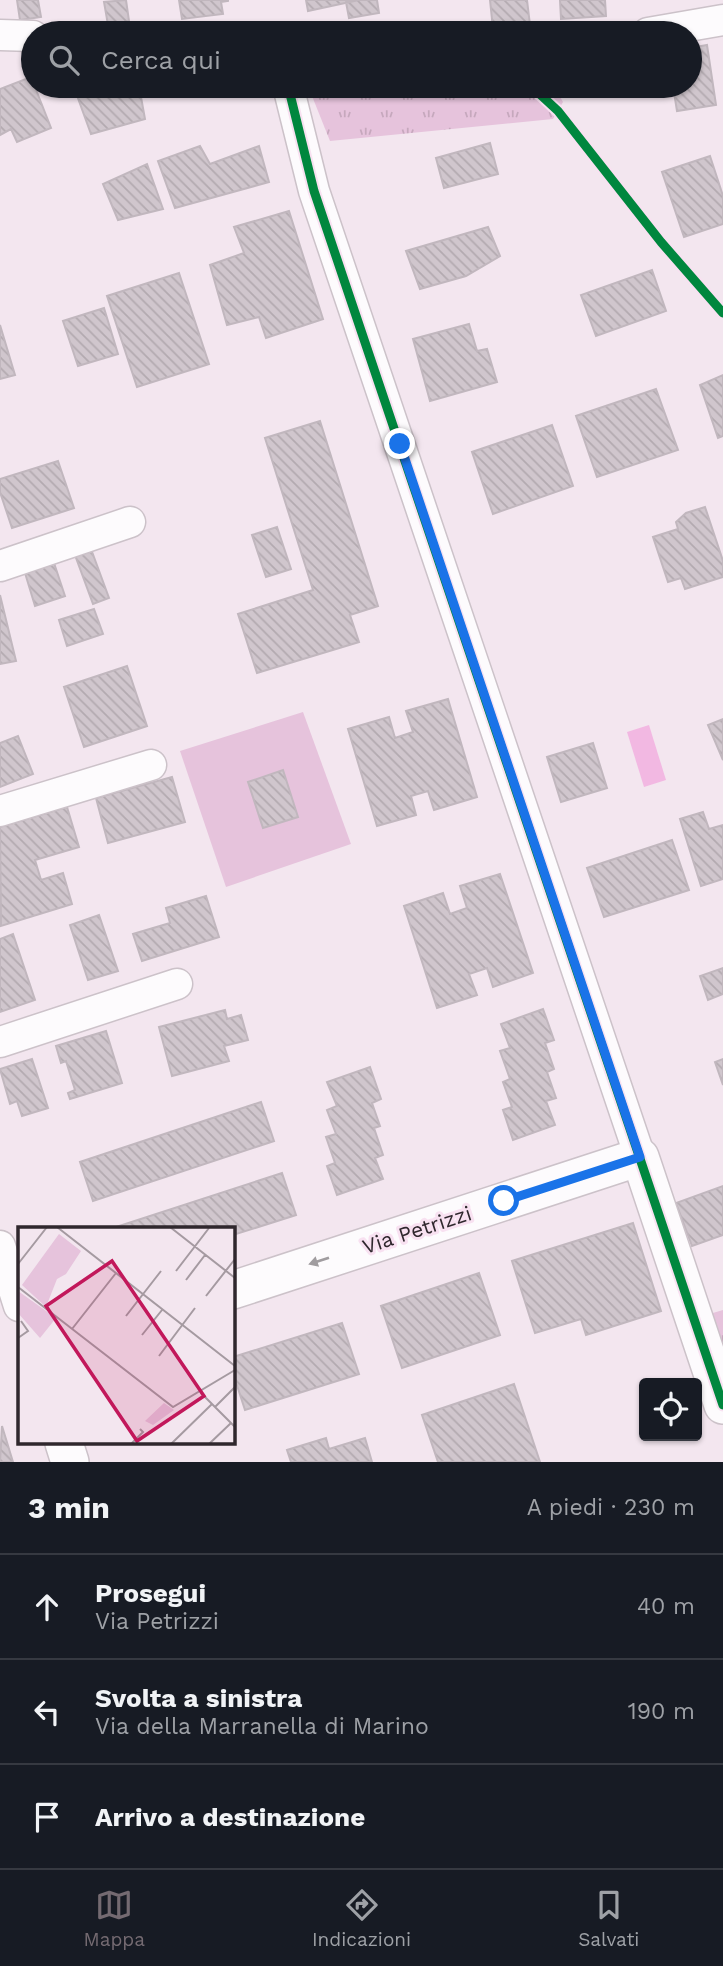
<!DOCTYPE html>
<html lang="it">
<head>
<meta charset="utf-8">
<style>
	:root { --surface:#171b24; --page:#242831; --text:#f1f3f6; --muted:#9ea1a6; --line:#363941; --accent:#746a71 }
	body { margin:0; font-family:"Work Sans",sans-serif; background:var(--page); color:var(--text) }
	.controls { position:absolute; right:21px; bottom:21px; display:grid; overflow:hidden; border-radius:7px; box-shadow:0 2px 5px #0004 }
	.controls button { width:63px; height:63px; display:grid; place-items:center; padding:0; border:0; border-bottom:2px solid var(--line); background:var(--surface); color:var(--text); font:35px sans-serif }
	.stop { position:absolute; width:21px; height:21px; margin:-16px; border:5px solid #1a73e8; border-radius:50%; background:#fff }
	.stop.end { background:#1a73e8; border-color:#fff; box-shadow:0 2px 7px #0008 }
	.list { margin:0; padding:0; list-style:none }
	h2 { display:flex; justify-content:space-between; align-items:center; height:91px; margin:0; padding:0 28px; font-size:30px }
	h2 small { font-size:23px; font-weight:400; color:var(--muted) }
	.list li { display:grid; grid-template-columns:46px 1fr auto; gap:21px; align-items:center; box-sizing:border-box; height:105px; padding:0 28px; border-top:2px solid var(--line) }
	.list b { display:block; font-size:26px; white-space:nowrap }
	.list p { margin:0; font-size:23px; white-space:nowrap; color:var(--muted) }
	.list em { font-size:23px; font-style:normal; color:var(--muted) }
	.icon { flex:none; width:38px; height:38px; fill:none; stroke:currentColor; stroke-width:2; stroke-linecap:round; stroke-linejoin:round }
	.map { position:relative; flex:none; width:723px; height:1462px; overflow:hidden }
	.search { position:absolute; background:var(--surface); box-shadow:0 2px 5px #0004; left:21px; right:21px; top:21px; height:77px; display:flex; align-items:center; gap:18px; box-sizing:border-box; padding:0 24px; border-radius:38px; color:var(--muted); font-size:26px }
	.sheet { height:406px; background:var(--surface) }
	nav { display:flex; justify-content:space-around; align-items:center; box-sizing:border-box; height:98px; border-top:2px solid var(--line); background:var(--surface); font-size:19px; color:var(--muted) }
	nav a { display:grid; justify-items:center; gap:4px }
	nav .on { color:var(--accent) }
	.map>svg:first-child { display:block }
	.grass { fill:url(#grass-tufts) }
	.pitch { fill:#e6c3dc }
	.water { fill:#f2b8e2 }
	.building { fill:url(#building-back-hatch); stroke:#c1b7be; stroke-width:2 }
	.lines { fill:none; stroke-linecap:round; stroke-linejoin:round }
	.minor-casing { stroke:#ccc2c9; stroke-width:33 }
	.tertiary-casing { stroke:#ccc2c9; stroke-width:40 }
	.minor { stroke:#fdfbfd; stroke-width:30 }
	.tertiary { stroke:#fdfbfd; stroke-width:37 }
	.cycleway-casing { stroke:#f8e1f1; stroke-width:13 }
	.cycleway { stroke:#00873e; stroke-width:9 }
	.oneway { fill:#a09c9f }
	.route { stroke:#1a73e8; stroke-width:9 }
	.labels { text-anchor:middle; stroke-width:6; stroke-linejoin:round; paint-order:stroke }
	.street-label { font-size:21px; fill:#2f272d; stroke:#f8e1f1 }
	.inset-road { fill:none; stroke:#a59aa1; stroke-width:2 }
	.view { fill:#c2185b; fill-opacity:0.15; stroke:#c2185b; stroke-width:3.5 }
	.inset-edge { fill:none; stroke:#2f272d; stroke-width:3.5 }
</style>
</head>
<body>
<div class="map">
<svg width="723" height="1462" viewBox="0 0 723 1462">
	<defs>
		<pattern id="grass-tufts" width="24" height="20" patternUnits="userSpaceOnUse" patternTransform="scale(1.75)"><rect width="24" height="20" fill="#e6c3dc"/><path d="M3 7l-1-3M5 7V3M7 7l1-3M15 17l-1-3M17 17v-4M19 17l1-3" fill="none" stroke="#c6a8bd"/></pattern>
		<pattern id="building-back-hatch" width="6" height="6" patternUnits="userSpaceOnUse" patternTransform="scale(1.75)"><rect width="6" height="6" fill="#d0c6cd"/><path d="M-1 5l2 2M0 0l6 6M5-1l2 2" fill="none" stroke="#b3aab0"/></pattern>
	</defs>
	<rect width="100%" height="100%" fill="#f3e6ef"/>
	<path class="grass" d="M308 86H554L563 102 553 119 330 141Z
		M723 1310V1367L706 1315Z"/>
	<path class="pitch" d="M303 712 351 844 226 887 180 751Z"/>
	<path class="water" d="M649 725 666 780 644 787 627 732Z"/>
	<path class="building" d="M17 0H38L41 17 20 20Z
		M126 0 129 21 108 25 104 2Z
		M179 0H228V1L221 2 223 14 182 19Z
		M306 0H359L308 11Z
		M359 0H377L379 13 349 18 346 2Z
		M490 0H527L530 25 493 29Z
		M560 0H605L606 16 561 19Z
		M707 45 716 105 677 111 673 86H690V48Z
		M31 77 51 128 17 142 11 129 0 135V89Z
		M93 86H139L145 119 91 134 75 90Z
		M490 143 498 174 444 188 436 158Z
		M200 146 210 164 259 146 269 182 175 208 158 161Z
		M710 156 723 196V224L684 237 662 172Z
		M147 164 163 209 118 220 103 184Z
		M289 211 323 319 266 338 259 317 227 325 210 265 244 253 234 227Z
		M488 227 500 256 466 276 420 289 406 251Z
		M652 270 666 311 596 336 581 295Z
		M179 273 209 364 137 387 107 296Z
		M104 308 118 354 78 366 63 321Z
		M469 324 477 351 487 349 497 382 430 401 413 339Z
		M0 325 15 375 0 379Z
		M723 375V436L718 438 700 385Z
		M656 389 678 450 597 477 576 416Z
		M320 421 378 606 350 615 359 642 257 673 238 614 313 590 265 438Z
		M552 425 573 486 493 514 472 452Z
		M58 461 74 508 12 528 0 492V479Z
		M705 507 723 561V577L685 589 681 578 668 582 653 537 678 529 676 522 686 513Z
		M277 527 291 569 266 577 252 535Z
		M91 549 109 598 93 604 75 555Z
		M54 563 65 596 35 606 25 573Z
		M0 595 16 661 0 664Z
		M94 609 103 634 67 646 59 620Z
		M127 666 147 726 84 747 64 687Z
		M448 699 477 797 434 810 428 791 411 796 416 815 377 826 348 729 389 717 395 738 413 732 406 711Z
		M723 719V760L708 725Z
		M18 736 33 774 0 787V743Z
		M593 743 607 788 561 802 547 757Z
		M283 770 298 817 263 828 248 782Z
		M172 777 185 822 108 843 96 798Z
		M67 807 79 847 35 860 41 880 63 873 72 904 1 926 0 827Z
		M703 812 709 829 723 825V879L701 886 680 819Z
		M672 840 689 890 604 917 587 868Z
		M500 874 533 973 493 987 487 968 469 974 477 995 437 1008 404 906 443 893 450 914 467 908 460 886Z
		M206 896 219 937 142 961 133 934 170 923 166 908Z
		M99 915 118 971 88 980 70 925Z
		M13 934 35 1000 0 1012V939Z
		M723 968V994L708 1000 700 976Z
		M543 1009 554 1040 545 1043 554 1069 547 1072 556 1098 546 1101 555 1125 513 1140 503 1110 512 1107 503 1082 510 1079 500 1051 510 1048 501 1024Z
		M225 1010 227 1019 241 1015 248 1040 224 1046 229 1061 172 1076 159 1027Z
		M106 1031 122 1083 70 1099 68 1093 75 1090 66 1061 61 1063 56 1046Z
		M32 1059 48 1108 22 1116 17 1101 10 1104 0 1069Z
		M723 1059V1085L715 1062Z
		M370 1067 381 1099 372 1103 380 1126 374 1128 383 1155 375 1158 383 1179 337 1195 327 1166 335 1163 326 1137 336 1134 327 1110 337 1106 327 1082Z
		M261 1102 274 1141 93 1201 80 1162Z
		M282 1173 296 1215 233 1235V1229H110Z
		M723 1186V1235L692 1246 676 1203Z
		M633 1223 661 1311 586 1335 581 1319 535 1333 512 1261Z
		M479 1273 500 1335 402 1368 381 1306Z
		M342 1323 359 1374 245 1410 233 1373V1357Z
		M514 1384 540 1462H438L422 1415Z
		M2 1426 13 1462H0Z
		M326 1438 329 1449 365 1438 372 1462H291L287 1450Z"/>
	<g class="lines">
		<g class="minor-casing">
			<path id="minor" d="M648 33 723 20
				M0 35 33 36
				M288 86 314 191 640 1157
				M0 566 130 522
				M0 811 151 765
				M0 1042 177 984
				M0 1246 19 1306"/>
		</g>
		<g class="tertiary-casing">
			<path id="tertiary" d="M233 1290 640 1157 723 1405
				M64 1443 70 1462"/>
		</g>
		<use href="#minor" class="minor"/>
		<use href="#tertiary" class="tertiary"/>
		<g class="cycleway-casing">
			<path id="cycleway" d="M288 86 314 191 723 1405
				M531 86 558 111 661 242 723 313"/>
		</g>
		<use href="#cycleway" class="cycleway"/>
	</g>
	<defs><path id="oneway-solid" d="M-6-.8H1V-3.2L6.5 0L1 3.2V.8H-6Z" transform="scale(1.75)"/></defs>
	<use class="oneway" href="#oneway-solid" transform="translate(319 1261) rotate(162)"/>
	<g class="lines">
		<path class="route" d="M400 444 640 1157 504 1201"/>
	</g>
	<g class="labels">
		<g class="street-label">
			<text transform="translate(417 1230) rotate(-18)" y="7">Via Petrizzi</text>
		</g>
	</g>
	<g transform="translate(18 1227)">
		<rect width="217" height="217" fill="#f3e6ef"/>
		<path d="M41 7 63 24 48 47 39 52 28 80 4 58ZM0 64 38 91 22 111 0 86ZM146 176 156 183 135 198 127 194Z" fill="#e6c3dc"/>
		<path class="inset-road" d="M39 0 217 139M152 0 217 51M0 37 29 0M158 44 191 1M168 53 187 28M0 60 155 180 217 143M188 69 217 32M108 89 143 44M54 102 98 46M124 108 144 83M0 111 10 104 3 94M141 129 177 81M183 166 217 200M197 180 217 160M113 217 125 205 122 202M153 217 194 177M191 217 213 196"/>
		<path class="view" d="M94 34 186 169 119 214 28 79Z"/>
		<rect width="217" height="217" class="inset-edge"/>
	</g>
</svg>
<div class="controls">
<button><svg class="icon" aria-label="locate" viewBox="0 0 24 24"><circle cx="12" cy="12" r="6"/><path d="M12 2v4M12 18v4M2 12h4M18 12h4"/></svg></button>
</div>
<div class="stop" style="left:504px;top:1201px"></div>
<div class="stop end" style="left:400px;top:444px"></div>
<div class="search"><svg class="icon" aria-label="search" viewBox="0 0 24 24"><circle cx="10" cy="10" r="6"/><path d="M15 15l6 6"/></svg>Cerca qui</div>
</div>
<section class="sheet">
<h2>3 min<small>A piedi · 230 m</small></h2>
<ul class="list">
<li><svg class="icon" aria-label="ahead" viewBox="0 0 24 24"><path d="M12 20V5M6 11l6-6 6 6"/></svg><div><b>Prosegui</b><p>Via Petrizzi</p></div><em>40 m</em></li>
<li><svg class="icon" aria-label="left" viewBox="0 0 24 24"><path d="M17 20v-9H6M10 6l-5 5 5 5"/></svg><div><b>Svolta a sinistra</b><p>Via della Marranella di Marino</p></div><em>190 m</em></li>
<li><svg class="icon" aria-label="arrive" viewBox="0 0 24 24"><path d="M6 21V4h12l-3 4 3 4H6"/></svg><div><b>Arrivo a destinazione</b></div></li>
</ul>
</section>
<nav>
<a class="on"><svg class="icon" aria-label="map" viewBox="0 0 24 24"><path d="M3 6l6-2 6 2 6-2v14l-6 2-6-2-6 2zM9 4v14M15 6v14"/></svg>Mappa</a>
<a><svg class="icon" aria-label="directions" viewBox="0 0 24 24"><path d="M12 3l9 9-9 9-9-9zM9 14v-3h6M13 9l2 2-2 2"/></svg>Indicazioni</a>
<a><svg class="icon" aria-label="saved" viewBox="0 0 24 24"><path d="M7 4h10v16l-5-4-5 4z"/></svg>Salvati</a>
</nav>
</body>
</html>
